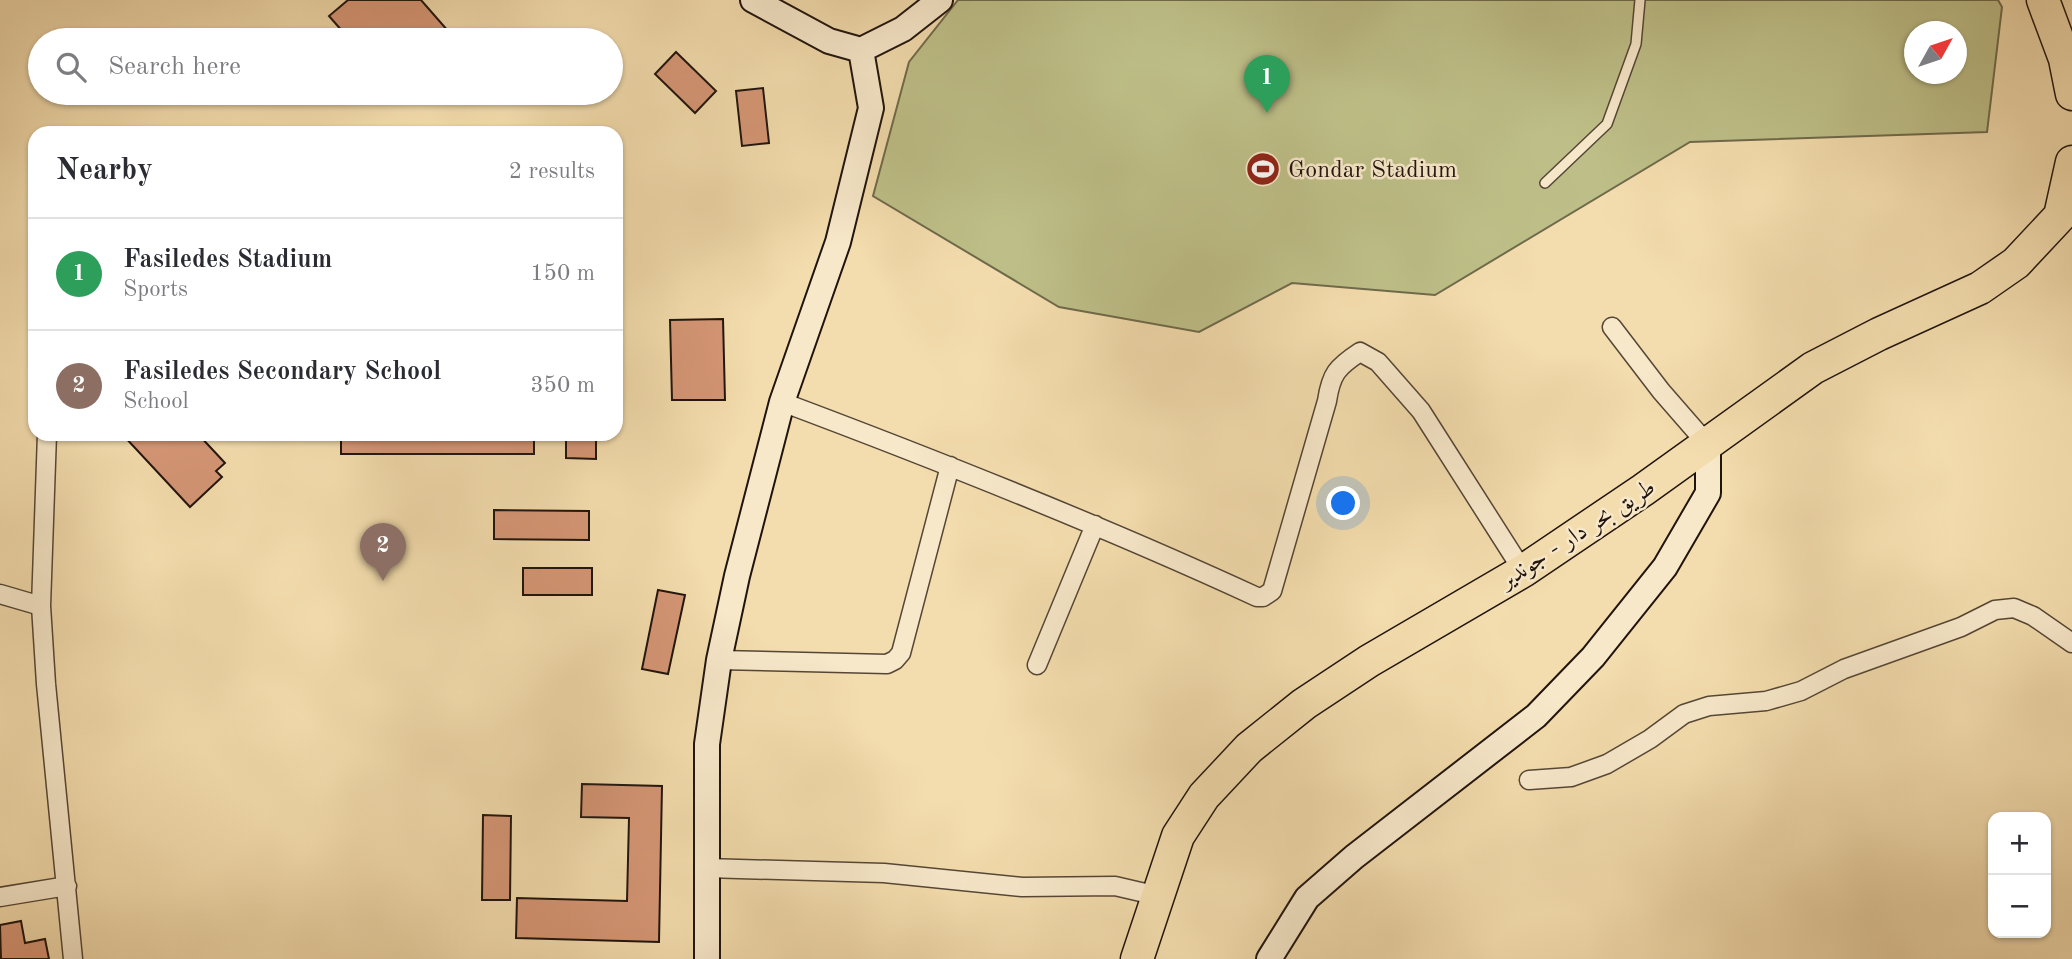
<!DOCTYPE html>
<html lang="en">
<head>
<meta charset="utf-8">
<style>
	:root { --surface:#fff; --page:#f7f7f7; --text:#2b2b33; --muted:#7c7c81; --line:#e1e1e2; --accent:#2563eb }
	body { margin:0; font-family:"Old Standard TT",Amiri,serif; background:var(--page); color:var(--text) }
	.controls { position:absolute; right:21px; bottom:21px; display:grid; overflow:hidden; border-radius:14px; box-shadow:0 2px 5px #0004 }
	.controls button { width:63px; height:63px; display:grid; place-items:center; padding:0; border:0; border-bottom:2px solid var(--line); background:var(--surface); color:var(--text); font:35px sans-serif }
	.compass { position:absolute; left:1904px; top:21px; width:63px; height:63px; border-radius:50%; background:var(--surface); box-shadow:0 2px 5px #0004; rotate:50deg }
	.you { position:absolute; left:1344px; top:504px; width:24px; height:24px; margin:-18px; border:5px solid #fff; border-radius:50%; background:#1a73e8; box-shadow:0 0 0 10px #1a73e833 }
	.badge { display:grid; place-items:center; width:46px; height:46px; border-radius:50%; background:var(--accent); color:#fff; font-size:23px; font-weight:700 }
	.pin { position:absolute; translate:-50% -58px; filter:drop-shadow(0 2px 4px #0008) }
	.pin::after { content:''; position:absolute; top:37px; width:24px; height:21px; background:inherit; clip-path:polygon(0 0,100% 0,50% 100%) }
	.list { margin:0; padding:0; list-style:none }
	h2 { display:flex; justify-content:space-between; align-items:center; height:91px; margin:0; padding:0 28px; font-size:30px }
	h2 small { font-size:23px; font-weight:400; color:var(--muted) }
	.list li { display:grid; grid-template-columns:46px 1fr auto; gap:21px; align-items:center; box-sizing:border-box; height:112px; padding:0 28px; border-top:2px solid var(--line) }
	.list b { display:block; font-size:26px; white-space:nowrap }
	.list p { margin:0; font-size:23px; white-space:nowrap; color:var(--muted) }
	.list em { font-size:23px; font-style:normal; color:var(--muted) }
	.icon { flex:none; width:38px; height:38px; fill:none; stroke:currentColor; stroke-width:2; stroke-linecap:round; stroke-linejoin:round }
	.map { position:relative; flex:none; width:2072px; height:959px; overflow:hidden }
	.search { position:absolute; background:var(--surface); box-shadow:0 2px 5px #0004; left:28px; top:28px; width:595px; height:77px; display:flex; align-items:center; gap:18px; box-sizing:border-box; padding:0 24px; border-radius:38px; color:var(--muted); font-size:26px }
	.panel { position:absolute; background:var(--surface); box-shadow:0 2px 5px #0004; left:28px; top:126px; width:595px; height:315px; border-radius:21px }
	.map>svg:first-child { display:block }
	.green { fill:#bebf88; stroke:#6f6a4b; stroke-width:2; fill-rule:evenodd }
	.building { fill:#d59675; stroke:#20140e; stroke-width:2 }
	.lines { fill:none; stroke-linecap:round; stroke-linejoin:round }
	.lane-casing { stroke:#554636; stroke-width:12 }
	.street-casing { stroke:#554636; stroke-width:21 }
	.secondary-casing { stroke:#20140e; stroke-width:28 }
	.highway-casing { stroke:#20140e; stroke-width:35 }
	.lane { stroke:#f7e8ca; stroke-width:9 }
	.street { stroke:#f7e8ca; stroke-width:18 }
	.secondary { stroke:#f7e8ca; stroke-width:24 }
	.highway { stroke:#f3dcad; stroke-width:32 }
	.labels { text-anchor:middle; stroke-width:5; stroke-linejoin:round; paint-order:stroke }
	.poi-label { font-size:24px; fill:#20140e; stroke:#f7e8ca; text-anchor:start }
	.street-label { font-size:24px; fill:#20140e; stroke:#f7e8ca }
</style>
</head>
<body>
<div class="map">
<svg width="2072" height="959" viewBox="0 0 2072 959">
	<rect width="100%" height="100%" fill="#f3dcad"/>
	<filter id="stains"><feTurbulence type="fractalNoise" baseFrequency=".00286" numOctaves="4"/><feColorMatrix values="0 0 0 0 .2 0 0 0 0 .09 0 0 0 0 .02 0 0 0 .5 -.17"/></filter>
	<radialGradient id="worn" r=".72"><stop offset=".6" stop-color="#630" stop-opacity="0"/><stop offset="1" stop-color="#630" stop-opacity=".3"/></radialGradient>
	<path class="green" d="M958 0H1998L2002 7 1987 132 1690 142 1435 295 1292 283 1199 332 1059 307 873 196 909 62ZM1914 32H1956V74H1914Z"/>
	<path class="building" d="M348 0H421L456 40H350L329 16Z
		M676 52 716 91 695 113 655 74Z
		M763 88 769 143 742 146 736 91Z
		M723 319 725 400H672L670 320Z
		M122 434H198L225 463 216 471 222 477 190 507Z
		M341 434H534V454H341Z
		M566 434H596V459L566 458Z
		M494 510 589 511V540L494 539Z
		M523 568H592V595H523Z
		M658 590 685 595 668 674 642 669Z
		M582 784 662 786 659 942 516 938 517 898 627 901 629 818 581 817Z
		M483 815 511 816 510 900H482Z
		M21 921 25 943 45 939 49 959H1L0 925Z"/>
	<g class="lines">
		<g class="lane-casing">
			<path id="lane" d="M1545 183 1607 124 1636 44 1640 0"/>
		</g>
		<g class="street-casing">
			<path id="street" d="M1612 327 1661 391 1708 445
				M782 402C942 462 1101 525 1257 597H1263L1272 591 1327 401C1331 374 1337 367 1360 352L1378 362 1421 411 1523 571
				M47 434 41 606 46 684 73 959
				M0 594 41 606
				M719 660 887 664 895 660 901 653 950 466
				M1037 665 1095 525
				M1529 780 1571 777 1607 764 1650 739 1684 714 1709 706 1766 701 1801 691 1844 669 1961 627 1995 610 2014 608 2033 616 2072 643
				M706 868 884 873 1022 887 1115 886 1158 896
				M0 897 67 886"/>
		</g>
		<g class="secondary-casing">
			<path id="secondary" d="M753 0 829 41 861 50
				M861 50 903 29 940 0
				M707 959V744L719 660 737 576 782 402 838 242 871 108 861 50
				M1269 959 1307 898 1354 857 1536 716 1593 657 1665 567 1708 493V445"/>
		</g>
		<g class="highway-casing">
			<path id="highway" d="M2043 0 2065 59 2072 94
				M1137 959 1178 836 1204 796 1249 748 1304 704 1369 661 1523 571 1643 490 1813 368 1879 334 1980 288 2016 263 2060 216 2072 162"/>
		</g>
		<use href="#lane" class="lane"/>
		<use href="#street" class="street"/>
		<use href="#secondary" class="secondary"/>
		<use href="#highway" class="highway"/>
	</g>
	<defs>
		<g id="stadium-disc" transform="scale(1.75)"><circle r="9.5" fill="#8f2418" stroke="#f7e8ca"/><path d="M0-5a6.5 5 0 1 0 0 10a6.5 5 0 1 0 0-10ZM-3.5-1.8h7v3.6h-7Z" fill="#fff"/></g>
	</defs>
	<g fill-rule="evenodd">
		<use href="#stadium-disc" x="1263" y="169"/>
	</g>
	<g class="labels">
		<g class="poi-label">
			<text x="1288" y="177">Gondar Stadium</text>
		</g>
		<g class="street-label">
			<text transform="translate(1577 533) rotate(-33)" y="8">طريق بحر دار - جوندير</text>
		</g>
	</g>
	<rect width="100%" height="100%" filter="url(#stains)"/>
	<rect width="100%" height="100%" fill="url(#worn)"/>
</svg>
<div class="controls">
<button>+</button>
<button>−</button>
</div>
<svg class="compass" viewBox="-18 -18 36 36"><path d="M0-13l5 13h-10z" fill="#e53935"/><path d="M0 13l5-13h-10z" fill="#7c7c81"/></svg>
<div class="you"></div>
<div class="pin badge" style="left:1267px;top:113px;background:#2e9e5b">1</div>
<div class="pin badge" style="left:383px;top:581px;background:#8d6e63">2</div>
<div class="search"><svg class="icon" aria-label="search" viewBox="0 0 24 24"><circle cx="10" cy="10" r="6"/><path d="M15 15l6 6"/></svg>Search here</div>
<section class="panel">
<h2>Nearby<small>2 results</small></h2>
<ul class="list">
<li><span class="badge" style="background:#2e9e5b">1</span><div><b>Fasiledes Stadium</b><p>Sports</p></div><em>150 m</em></li>
<li><span class="badge" style="background:#8d6e63">2</span><div><b>Fasiledes Secondary School</b><p>School</p></div><em>350 m</em></li>
</ul>
</section>
</div>
</body>
</html>
